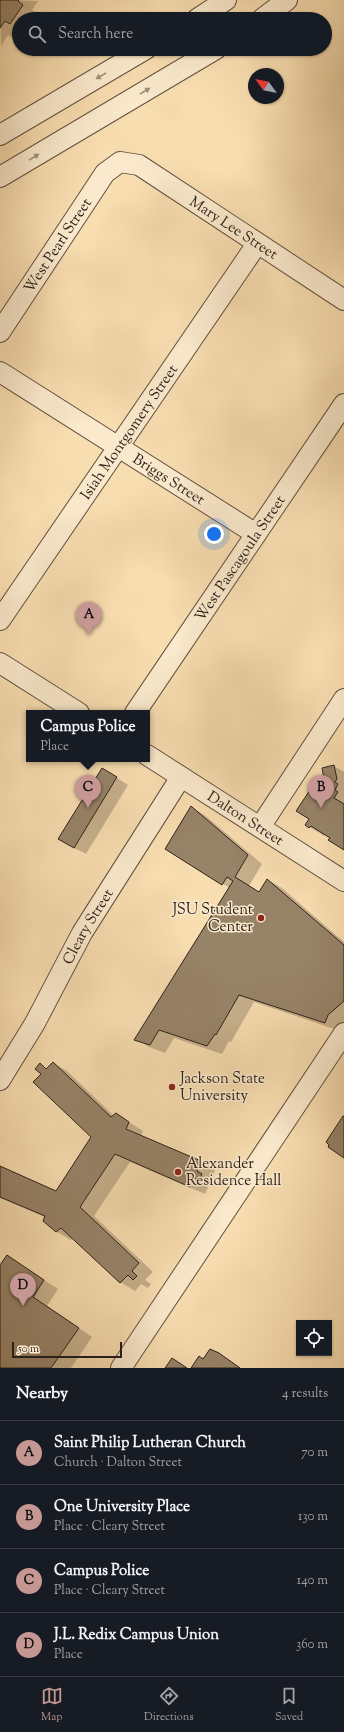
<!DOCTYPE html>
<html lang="en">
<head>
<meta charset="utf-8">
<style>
	:root { --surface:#171b24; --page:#20242c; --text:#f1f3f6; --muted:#9ea1a6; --line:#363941; --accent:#c59692 }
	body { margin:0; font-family:"Sorts Mill Goudy",serif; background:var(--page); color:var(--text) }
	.controls { position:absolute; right:12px; bottom:12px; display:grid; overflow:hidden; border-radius:0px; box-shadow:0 1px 3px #0004 }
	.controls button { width:36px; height:36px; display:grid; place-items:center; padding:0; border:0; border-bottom:1px solid var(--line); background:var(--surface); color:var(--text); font:20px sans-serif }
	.compass { position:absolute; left:248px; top:68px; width:36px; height:36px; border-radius:50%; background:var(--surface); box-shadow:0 1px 3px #0004; rotate:303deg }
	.scale { position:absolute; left:12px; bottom:10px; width:110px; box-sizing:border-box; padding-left:4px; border:2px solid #2d221b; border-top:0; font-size:11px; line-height:14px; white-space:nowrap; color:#2d221b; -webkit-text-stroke:3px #fae9cc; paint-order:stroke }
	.you { position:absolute; left:214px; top:534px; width:14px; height:14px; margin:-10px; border:3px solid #fff; border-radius:50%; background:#1a73e8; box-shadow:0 0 0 6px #1a73e833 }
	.badge { display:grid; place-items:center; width:26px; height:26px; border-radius:50%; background:var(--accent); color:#111; font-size:13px; font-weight:700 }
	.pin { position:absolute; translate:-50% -33px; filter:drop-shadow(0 1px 2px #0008) }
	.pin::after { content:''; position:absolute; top:21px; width:14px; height:12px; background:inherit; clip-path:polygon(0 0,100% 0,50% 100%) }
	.popup { position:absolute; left:26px; top:710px; width:124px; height:52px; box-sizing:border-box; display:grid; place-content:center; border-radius:0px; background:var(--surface); filter:drop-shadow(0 1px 3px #0005); font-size:13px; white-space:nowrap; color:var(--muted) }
	.popup b { font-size:15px; color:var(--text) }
	.popup::after { content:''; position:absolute; left:50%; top:100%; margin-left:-8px; border:8px solid transparent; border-top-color:var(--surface) }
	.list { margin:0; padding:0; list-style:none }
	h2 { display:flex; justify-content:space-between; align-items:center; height:52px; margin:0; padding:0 16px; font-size:17px }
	h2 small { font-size:13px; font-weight:400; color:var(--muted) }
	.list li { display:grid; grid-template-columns:26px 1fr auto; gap:12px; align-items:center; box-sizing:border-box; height:64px; padding:0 16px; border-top:1px solid var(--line) }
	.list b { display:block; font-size:15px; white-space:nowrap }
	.list p { margin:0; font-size:13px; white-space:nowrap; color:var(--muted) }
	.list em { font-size:13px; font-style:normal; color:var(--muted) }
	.icon { flex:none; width:22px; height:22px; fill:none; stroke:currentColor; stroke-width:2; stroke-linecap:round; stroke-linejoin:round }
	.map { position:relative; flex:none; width:344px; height:1368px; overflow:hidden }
	.search { position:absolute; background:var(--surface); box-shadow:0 1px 3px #0004; left:12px; right:12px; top:12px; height:44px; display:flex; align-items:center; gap:10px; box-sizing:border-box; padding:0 14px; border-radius:22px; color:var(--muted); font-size:15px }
	.sheet { height:308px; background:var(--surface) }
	nav { display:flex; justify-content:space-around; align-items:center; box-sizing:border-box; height:56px; border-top:1px solid var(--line); background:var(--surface); font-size:11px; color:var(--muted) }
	nav a { display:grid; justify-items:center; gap:2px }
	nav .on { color:var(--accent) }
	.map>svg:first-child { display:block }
	.shadow { fill:#0003 }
	.building { fill:#978368; stroke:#2d221b }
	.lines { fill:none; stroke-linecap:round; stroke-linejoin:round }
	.minor-casing { stroke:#605140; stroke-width:22 }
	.minor { stroke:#fae9cc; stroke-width:20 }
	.oneway { fill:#9e8f7c }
	.poi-dot { fill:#8f2418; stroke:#fae9cc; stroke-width:1.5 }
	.labels { text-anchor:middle; stroke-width:3; stroke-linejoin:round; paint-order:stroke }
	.street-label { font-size:15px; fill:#2d221b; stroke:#fae9cc }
	.poi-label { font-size:15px; fill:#2d221b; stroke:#fae9cc; text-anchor:start }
</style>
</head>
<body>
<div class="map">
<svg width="344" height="1368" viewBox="0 0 344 1368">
	<rect width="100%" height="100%" fill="#f8ddb0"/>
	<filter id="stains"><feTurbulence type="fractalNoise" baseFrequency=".005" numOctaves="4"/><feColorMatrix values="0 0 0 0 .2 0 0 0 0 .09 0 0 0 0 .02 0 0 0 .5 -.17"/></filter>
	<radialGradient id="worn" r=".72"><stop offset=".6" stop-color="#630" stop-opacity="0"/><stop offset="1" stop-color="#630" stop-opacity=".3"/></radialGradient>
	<path class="shadow" d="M0 0 38 1 32 10 37 14 34 19H19V30L13 38 8 35 1 46Z
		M334 766 344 772V849L326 834 324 836 306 825 310 819 323 783Z
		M114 776 128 785 86 854 74 848Z
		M192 808 206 816 262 864 249 886 259 893 268 880 282 888 344 942V1022L340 1031 254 1002 231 1042 229 1041 222 1054 174 1038 165 1053 149 1047 135 1039 230 888 223 884Z
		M53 1063 67 1071 114 1116 116 1114 143 1131 141 1136 201 1162 215 1170 211 1180 216 1183 214 1187 209 1185 205 1194 130 1162 94 1216 153 1272 145 1280 151 1284 148 1288 141 1284 135 1291 120 1282 73 1238 71 1240 57 1232 44 1221 45 1217 0 1198V1167L56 1192 93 1137 42 1074 40 1065 47 1069Z
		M7 1256 58 1289 47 1306 92 1337 71 1368H0V1267Z"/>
	<path class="building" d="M0 0H19L18 1 23 5 10 24 5 21 0 28Z
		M334 765 337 779 335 782 338 784 335 790 338 792 334 798 344 804V850L328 840 330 838 311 826 309 828 305 825 309 819 296 811 318 778 323 782 324 779 322 768Z
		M102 768 117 777 74 848 58 839Z
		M191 806 248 855 235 877 259 892 267 879 344 945V1001L328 1015 325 1023 239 995 216 1035 215 1034 207 1046 159 1030 150 1045 134 1040 233 881 227 877 222 885 165 849Z
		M53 1062 111 1117 116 1113 129 1122 126 1129 201 1161 197 1171 202 1174 199 1180 194 1178 190 1187 115 1154 80 1207 139 1263 132 1271 137 1276 133 1280 128 1275 120 1283 61 1228 56 1232 43 1221 45 1216 0 1197V1166L56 1191 91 1137 33 1082 41 1074 35 1069 40 1063 46 1069Z
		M343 1116H344V1158L328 1147 329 1145 326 1142Z
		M7 1255 44 1280 33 1297 79 1328 51 1368H0V1265Z
		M210 1349 219 1353 240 1368H191L199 1356 203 1359Z
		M172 1358 187 1368H165Z"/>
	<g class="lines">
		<g class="minor-casing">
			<g id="minor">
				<path d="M197 19 226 0"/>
				<path d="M262 19 287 0"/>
				<path d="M0 135 146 49"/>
				<path d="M0 177 216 49"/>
				<path id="s1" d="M0 332 105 173 120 162 139 165 344 300"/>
				<path id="s2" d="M0 372 256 534"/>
				<path id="s3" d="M0 620 257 244"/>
				<path d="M0 663 79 713"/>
				<path id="s4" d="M135 713 344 404"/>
				<path id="s5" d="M147 755 344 881"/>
				<path d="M260 827 344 699"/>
				<path id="s6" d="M0 1080 35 1023 82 933 181 777"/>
				<path d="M121 1368 344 1033"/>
			</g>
		</g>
		<use href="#minor" class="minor"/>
	</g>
	<defs><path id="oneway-solid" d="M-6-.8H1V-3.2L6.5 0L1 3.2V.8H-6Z"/></defs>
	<g class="oneway">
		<use href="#oneway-solid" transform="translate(101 76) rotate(149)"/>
		<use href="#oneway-solid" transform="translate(145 91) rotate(-31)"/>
		<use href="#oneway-solid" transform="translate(34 157) rotate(-31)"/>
	</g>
	<g class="poi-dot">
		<circle cx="261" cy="918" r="4"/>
		<circle cx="172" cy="1087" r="4"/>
		<circle cx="178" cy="1172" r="4"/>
	</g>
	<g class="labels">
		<g class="street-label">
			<text dy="5" stroke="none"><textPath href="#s1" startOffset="342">Mary Lee Street</textPath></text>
			<text dy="5" stroke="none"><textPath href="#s1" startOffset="104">West Pearl Street</textPath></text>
			<text dy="5" stroke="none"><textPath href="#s3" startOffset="228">Isiah Montgomery Street</textPath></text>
			<text dy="5" stroke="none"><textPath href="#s2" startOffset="200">Briggs Street</textPath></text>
			<text dy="5" stroke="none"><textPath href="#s4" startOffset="187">West Pascagoula Street</textPath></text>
			<text dy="5" stroke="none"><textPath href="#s5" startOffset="117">Dalton Street</textPath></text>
			<text dy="5" stroke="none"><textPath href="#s6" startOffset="177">Cleary Street</textPath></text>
		</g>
		<g class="poi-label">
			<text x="253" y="914" text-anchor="end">JSU Student<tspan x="253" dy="17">Center</tspan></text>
			<text x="180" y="1083">Jackson State<tspan x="180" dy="17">University</tspan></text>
			<text x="186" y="1168">Alexander<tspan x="186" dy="17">Residence Hall</tspan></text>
		</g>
	</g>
	<rect width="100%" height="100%" filter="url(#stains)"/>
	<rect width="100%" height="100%" fill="url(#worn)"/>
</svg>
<div class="controls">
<button><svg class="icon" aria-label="locate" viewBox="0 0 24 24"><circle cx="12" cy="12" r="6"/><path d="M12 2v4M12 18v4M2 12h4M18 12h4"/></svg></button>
</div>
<svg class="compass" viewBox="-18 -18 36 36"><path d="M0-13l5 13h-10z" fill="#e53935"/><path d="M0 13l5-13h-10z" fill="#9ea1a6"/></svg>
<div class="scale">50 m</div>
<div class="you"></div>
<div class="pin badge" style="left:89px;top:635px">A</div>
<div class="pin badge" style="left:321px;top:808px">B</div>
<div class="pin badge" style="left:88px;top:808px">C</div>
<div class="popup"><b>Campus Police</b>Place</div>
<div class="pin badge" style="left:23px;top:1306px">D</div>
<div class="search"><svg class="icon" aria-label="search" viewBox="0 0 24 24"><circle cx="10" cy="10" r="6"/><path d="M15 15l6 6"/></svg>Search here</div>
</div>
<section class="sheet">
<h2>Nearby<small>4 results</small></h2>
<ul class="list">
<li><span class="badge">A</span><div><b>Saint Philip Lutheran Church</b><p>Church · Dalton Street</p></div><em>70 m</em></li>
<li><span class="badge">B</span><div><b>One University Place</b><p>Place · Cleary Street</p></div><em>130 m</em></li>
<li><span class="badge">C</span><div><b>Campus Police</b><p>Place · Cleary Street</p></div><em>140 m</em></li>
<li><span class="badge">D</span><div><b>J.L. Redix Campus Union</b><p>Place</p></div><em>360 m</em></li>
</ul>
</section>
<nav>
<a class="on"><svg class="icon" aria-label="map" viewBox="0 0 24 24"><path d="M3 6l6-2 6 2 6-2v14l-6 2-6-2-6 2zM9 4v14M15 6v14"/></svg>Map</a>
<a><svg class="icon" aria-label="directions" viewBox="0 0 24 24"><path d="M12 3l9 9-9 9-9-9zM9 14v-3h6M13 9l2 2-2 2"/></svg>Directions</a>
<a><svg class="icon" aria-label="saved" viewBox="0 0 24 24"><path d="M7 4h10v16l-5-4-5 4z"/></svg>Saved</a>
</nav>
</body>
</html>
